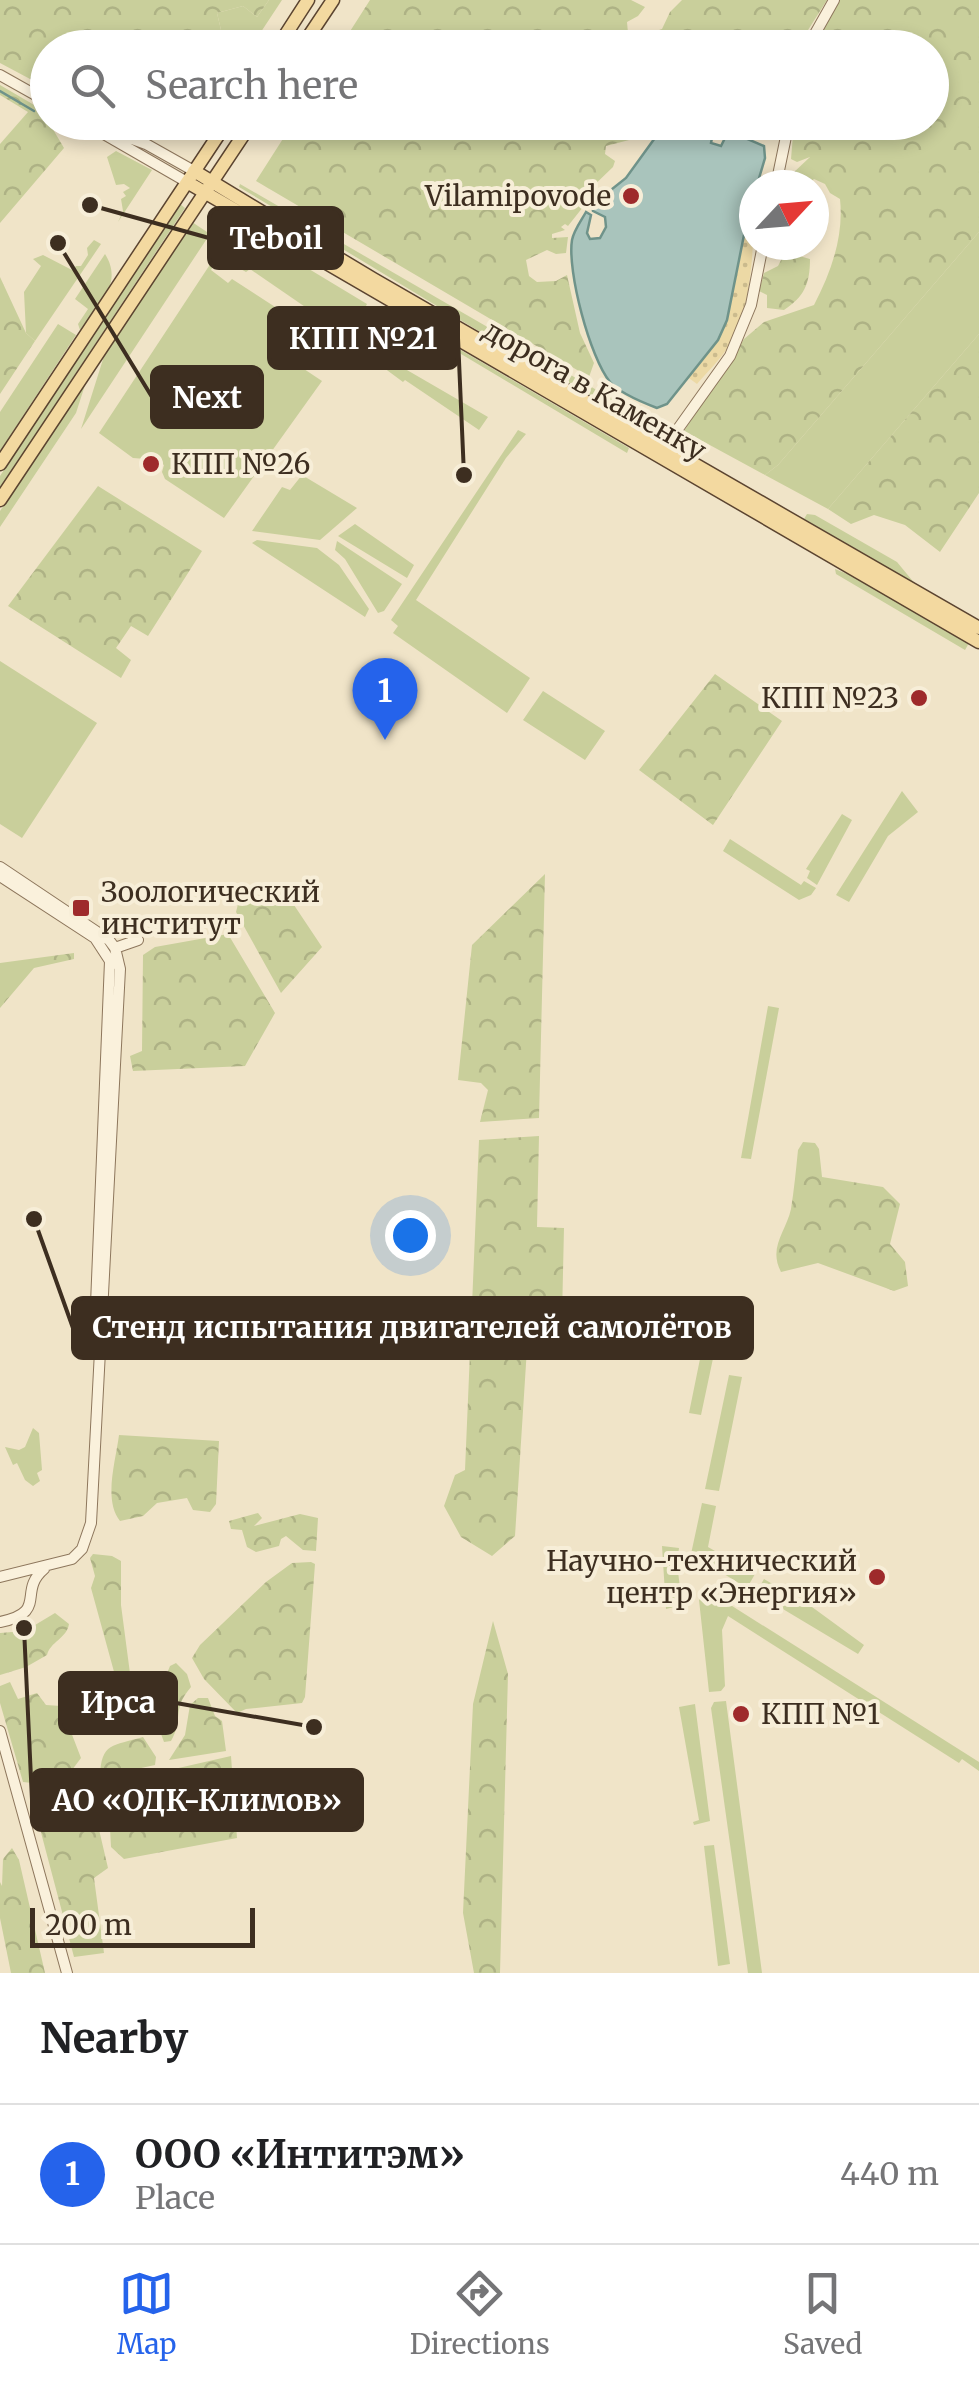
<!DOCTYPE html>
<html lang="en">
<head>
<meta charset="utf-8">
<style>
	:root { --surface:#fff; --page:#f2f2f2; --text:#202124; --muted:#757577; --line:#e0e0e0; --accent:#2563eb }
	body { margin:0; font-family:Merriweather,serif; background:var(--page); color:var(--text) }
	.compass { position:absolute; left:739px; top:170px; width:90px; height:90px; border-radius:50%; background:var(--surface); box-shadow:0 5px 15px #0003; rotate:64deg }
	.scale { position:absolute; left:30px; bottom:25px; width:225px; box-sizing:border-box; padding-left:10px; border:5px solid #3d2e20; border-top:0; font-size:28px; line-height:35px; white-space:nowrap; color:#3d2e20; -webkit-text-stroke:8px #f7eed8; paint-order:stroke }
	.you { position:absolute; left:410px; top:1235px; width:35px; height:35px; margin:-25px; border:8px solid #fff; border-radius:50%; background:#1a73e8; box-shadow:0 0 0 15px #1a73e833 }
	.badge { display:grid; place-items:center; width:65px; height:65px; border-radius:50%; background:var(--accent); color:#fff; font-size:32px; font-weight:700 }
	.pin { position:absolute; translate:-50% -82px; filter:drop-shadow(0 2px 5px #0008) }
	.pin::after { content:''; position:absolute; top:52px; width:35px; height:30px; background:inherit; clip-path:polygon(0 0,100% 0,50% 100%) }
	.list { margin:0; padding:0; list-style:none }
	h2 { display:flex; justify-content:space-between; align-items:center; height:130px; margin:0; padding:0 40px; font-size:42px }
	h2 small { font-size:32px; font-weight:400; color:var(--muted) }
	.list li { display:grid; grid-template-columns:65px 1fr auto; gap:30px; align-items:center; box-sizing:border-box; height:140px; padding:0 40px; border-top:2px solid var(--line) }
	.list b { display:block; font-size:38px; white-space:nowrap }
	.list p { margin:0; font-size:32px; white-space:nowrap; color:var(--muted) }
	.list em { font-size:32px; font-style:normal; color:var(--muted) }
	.icon { flex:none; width:55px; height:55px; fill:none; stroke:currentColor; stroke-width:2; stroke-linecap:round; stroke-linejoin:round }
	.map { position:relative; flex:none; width:979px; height:1973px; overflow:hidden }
	.search { position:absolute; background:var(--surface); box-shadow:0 5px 15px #0003; left:30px; right:30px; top:30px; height:110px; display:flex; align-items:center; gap:25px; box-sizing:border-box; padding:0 35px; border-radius:55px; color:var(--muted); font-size:38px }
	.sheet { height:270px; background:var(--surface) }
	nav { display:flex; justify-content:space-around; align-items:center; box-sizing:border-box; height:140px; border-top:2px solid var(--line); background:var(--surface); font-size:28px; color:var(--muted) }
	nav a { display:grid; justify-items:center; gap:5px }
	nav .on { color:var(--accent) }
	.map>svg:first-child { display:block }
	.green { fill:#c9cf9b }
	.forest { fill:url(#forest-crowns) }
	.sand { fill:url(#sand-dots) }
	.water { fill:#a9c4bc; stroke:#6f938a; stroke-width:2.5 }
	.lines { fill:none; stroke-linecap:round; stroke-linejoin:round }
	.stream { stroke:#6f938a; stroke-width:2.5 }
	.minor-casing { stroke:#8d765c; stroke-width:12 }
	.major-casing { stroke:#5b4430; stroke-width:15 }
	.minor { stroke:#faf1dc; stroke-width:10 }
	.major { stroke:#f3d9a0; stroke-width:12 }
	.poi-dot { fill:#9e2a2b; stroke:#f7eed8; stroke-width:4 }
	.labels { text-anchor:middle; stroke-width:8; stroke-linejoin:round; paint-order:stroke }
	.poi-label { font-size:28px; fill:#3d2e20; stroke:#f7eed8; text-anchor:end }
	.street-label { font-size:28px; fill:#3d2e20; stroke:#f7eed8 }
	.leader { fill:none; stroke:#3d2e20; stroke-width:4 }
	.callout-dot { fill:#3d2e20; stroke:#f7eed8; stroke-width:4 }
	.callout { fill:#3d2e20; stroke:#3d2e20; stroke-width:4 }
	.callout-label { font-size:30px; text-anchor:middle; font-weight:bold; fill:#fff }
</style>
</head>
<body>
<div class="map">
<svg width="979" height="1973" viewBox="0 0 979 1973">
	<defs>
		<pattern id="forest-crowns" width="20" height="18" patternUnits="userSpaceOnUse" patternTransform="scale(2.5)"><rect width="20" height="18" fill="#c9cf9b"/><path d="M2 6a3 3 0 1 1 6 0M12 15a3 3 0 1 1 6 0" fill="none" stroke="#aeb285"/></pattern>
		<pattern id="sand-dots" width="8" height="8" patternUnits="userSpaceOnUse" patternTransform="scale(2.5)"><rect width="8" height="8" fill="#ecd9a5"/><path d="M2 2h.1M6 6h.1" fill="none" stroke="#cbbb8e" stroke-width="1.8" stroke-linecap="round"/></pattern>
	</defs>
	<rect width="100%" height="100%" fill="#f0e4c8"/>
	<path class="green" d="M269 0H282L251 47H225L217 13 243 6 257 17Z
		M116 151 152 170 118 222 123 211 121 199 126 196 123 192 130 188 124 184 116 185 107 157Z
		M240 184 671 433 666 440C521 359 381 271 239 187Z
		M180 204 185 208 0 488V476Z
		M192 222 210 234 81 429 105 353Z
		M236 225 367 304 350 337 488 417 479 430 405 380 403 382 345 339 346 335 250 269 246 272 239 268 242 263 223 250 211 270 228 283 232 279 346 353 340 361 303 336 289 359 322 381 224 518 165 479 162 472 164 465 150 455 146 459 133 458 99 433Z
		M979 232V334L828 509 765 475 778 465Z
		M94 240 101 244 35 341 26 333 24 292 41 266 33 259 43 255 72 270 76 266H81L88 255 87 248Z
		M105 254C124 284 98 304 80 330L78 324 88 309 75 299Z
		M385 306 629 448 627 453 384 308Z
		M58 324 76 335 0 451V412Z
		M86 382 76 413 0 527V511Z
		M518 430 526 434 506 458 416 600 530 678 507 713 393 633 398 626 391 620Z
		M302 475 357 508 320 540 252 531 282 487 290 490Z
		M807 514 815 515 897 562 916 585 804 519Z
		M355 524 414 565 407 578 338 536Z
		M257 540 317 548 339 565 369 609 365 617 252 543Z
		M337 541 402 584 384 611 378 613 345 559 335 550Z
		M835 569 862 580 969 643 965 650 836 574Z
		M0 661 97 723 22 838 0 824Z
		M543 691 605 731 585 760 523 720Z
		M902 791 918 812 888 836 849 902 836 895Z
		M842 814 852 820 817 885 807 878 810 871 806 869Z
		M730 839 801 885 804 881 816 888 811 895 799 900 723 851Z
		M768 1006 779 1008 751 1159 741 1158Z
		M712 1300 725 1302 701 1415 689 1413Z
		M729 1375 742 1377 719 1491 705 1489Z
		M33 1428 39 1433 42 1470 37 1473 40 1481 33 1486 25 1480 17 1463 13 1465 5 1447 19 1450 25 1447Z
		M702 1503 716 1506 708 1547 755 1574 747 1588 691 1554Z
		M662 1546 679 1548 677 1563 682 1605 666 1609Z
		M764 1579 812 1607 864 1645 858 1654 756 1593Z
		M705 1592H710L979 1762V1771L962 1759 959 1763 728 1616 722 1630 725 1686 721 1691 709 1692 699 1600Z
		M726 1701 762 1973H748L711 1708 714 1702Z
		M695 1704 710 1821 694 1825 693 1822 699 1820 679 1707Z
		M714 1845 730 1964 718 1966 704 1846Z"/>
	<path class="forest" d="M0 0H269L257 17 243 6 217 13 225 47 48 48 47 88 0 63Z
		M370 0H631L645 7 638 16 627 22 628 33 641 41 650 33 662 29 670 12 682 0H827L803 38 785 32 771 42 773 47H340Z
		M840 0H979V232L778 465 765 475 684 431 744 339 764 322 814 305C831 272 844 237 840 199L830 193 825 184 814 179 807 185H788L792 174 810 157 797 162 791 159 794 123 932 122V48L812 47Z
		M0 85 41 109 64 148 0 223V144L28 112 0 95Z
		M293 123H642L633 139 606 146 605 154 615 161 613 167 585 194 583 207 568 226 565 224 561 227 565 230 552 234V238L568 237 566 253 556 254 547 250 526 260 529 276 537 282 556 281 567 275 580 333 594 363 589 377 256 181Z
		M785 252 810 259C810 284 804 297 784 310L767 308V295L759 291 764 273 778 266Z
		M0 277 26 333 35 341 0 394Z
		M979 334V493L940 552 905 525 874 515 851 524 828 509Z
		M98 486 202 551 148 636 131 626 116 648 131 660 121 678 8 606Z
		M715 674 782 721 713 825 639 770Z
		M545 874 539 1118 480 1122 488 1090 481 1083 458 1080 472 945Z
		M286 893 322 947 281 993 236 912 239 900Z
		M228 934 275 1013 245 1066 133 1071 130 1056 142 1051 143 955 155 947Z
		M74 953V959L34 968 0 1008V963Z
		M539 1136 537 1227 564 1228 562 1317H529L515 1536 492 1556 461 1537 444 1506 455 1475 465 1470 479 1140Z
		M803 1142 815 1143 819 1149 822 1177 883 1187 900 1204 890 1244 905 1262 908 1286 894 1291 818 1263 781 1272C768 1247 786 1232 791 1209 794 1190 796 1170 798 1150Z
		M119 1435 219 1441 216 1504 210 1512 193 1510 187 1498 157 1503 143 1516 120 1521C103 1500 116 1460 119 1435Z
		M258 1513 262 1518 254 1526 300 1514 318 1518 316 1551 303 1550 286 1536 281 1539 279 1546 256 1552 247 1547 242 1530 231 1529 229 1521Z
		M93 1554 112 1556 121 1561V1605L131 1681 106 1711 90 1714 77 1706 70 1683 98 1676 101 1684 116 1679 91 1588 95 1576 90 1558Z
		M311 1562 315 1564 305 1697 302 1703 246 1709 237 1713 204 1679 192 1658 200 1645 266 1582 292 1563Z
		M55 1613 69 1624C67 1638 50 1642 47 1655L26 1667 0 1675V1633L25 1631Z
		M493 1621 508 1674 500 1973H474L463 1913 473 1704Z
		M176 1663 187 1674 191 1687C171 1710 184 1719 171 1741L164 1742 152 1710 170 1666Z
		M10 1682 18 1699 37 1693 46 1705 61 1706 81 1758 60 1786 23 1782 0 1703V1686Z
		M198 1698H208L215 1716 222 1721 226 1751 169 1760 185 1735 190 1705Z
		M143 1737 156 1757 155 1765 100 1777C101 1742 113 1746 143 1737Z
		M231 1756 237 1838 124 1859 111 1847 109 1810 117 1800 127 1798 125 1790 136 1779 156 1777 178 1827 185 1824 161 1772Z
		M86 1791 97 1821 108 1868 94 1878 104 1953 74 1957 39 1825C54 1800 56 1792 86 1791Z
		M12 1848 19 1860 45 1973H11L0 1918V1882L2 1886 3 1859Z"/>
	<path class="sand" d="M754 197C754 242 753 308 728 347 720 360 707 372 697 384L686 376 718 340Z"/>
	<path class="water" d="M668 130C685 137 696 130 712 138L711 143 721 146 726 136 736 134 764 146 765 158 757 185H754L727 320 718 340 667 404 657 408C644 403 619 393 610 382 590 358 567 271 572 240 574 230 581 221 586 212L591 215 587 233 590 239 600 238 606 227 605 217 593 211 592 205 626 178 660 131Z"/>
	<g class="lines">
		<path class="stream" d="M0 91 34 111"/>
		<g class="minor-casing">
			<path id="minor" d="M807 48 834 0
				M0 75 48 102
				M83 122 187 182
				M105 129 146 144 194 171
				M776 185 789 122
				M665 447 730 356 751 305 763 245
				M0 867 109 940 115 948 120 969 91 1523 82 1549 72 1559 0 1577
				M0 876 95 938 110 961 94 1353
				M115 948 138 940
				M0 1622C49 1612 17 1592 44 1569
				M0 1731 67 1973"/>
		</g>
		<g class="major-casing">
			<path id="major" d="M277 48 308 0
				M301 48 333 0
				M194 171 373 279 979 628
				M187 182 979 642
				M0 464 227 122
				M0 500 252 122"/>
		</g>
		<use href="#minor" class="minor"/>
		<use href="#major" class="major"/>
	</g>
	<g class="poi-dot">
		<circle cx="631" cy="196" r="10"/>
		<circle cx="151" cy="464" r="10"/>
		<circle cx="919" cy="698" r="10"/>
		<rect x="71" y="898" width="20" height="20" rx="5"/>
		<circle cx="877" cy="1577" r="10"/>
		<circle cx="741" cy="1714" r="10"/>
	</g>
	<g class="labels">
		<g class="poi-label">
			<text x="611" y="206">Vilamipovode</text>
			<text x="171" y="474" text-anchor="start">КПП №26</text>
			<text x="899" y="708">КПП №23</text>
			<text x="101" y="902" text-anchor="start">Зоологический<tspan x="101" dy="32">институт</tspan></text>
			<text x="857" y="1571">Научно-технический<tspan x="857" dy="32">центр «Энергия»</tspan></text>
			<text x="761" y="1724" text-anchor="start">КПП №1</text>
		</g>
		<g class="street-label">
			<text transform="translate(595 390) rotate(30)" y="10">дорога в Каменку</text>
		</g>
	</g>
	<path class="leader" d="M90 205L209 238M464 475L458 338M58 243L152 397M34 1219L73 1328M314 1727L176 1703M24 1628L32 1800"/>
	<g class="callout-dot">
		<circle cx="90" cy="205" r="10"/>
		<circle cx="464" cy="475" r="10"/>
		<circle cx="58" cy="243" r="10"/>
		<circle cx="34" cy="1219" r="10"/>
		<circle cx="314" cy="1727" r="10"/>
		<circle cx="24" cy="1628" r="10"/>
	</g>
	<g class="callout">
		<rect x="209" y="208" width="133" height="60" rx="10"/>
		<rect x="269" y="308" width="189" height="60" rx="10"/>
		<rect x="152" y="367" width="110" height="60" rx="10"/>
		<rect x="73" y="1298" width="679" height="60" rx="10"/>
		<rect x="60" y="1673" width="116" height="60" rx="10"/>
		<rect x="32" y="1770" width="330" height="60" rx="10"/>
	</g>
	<g class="callout-label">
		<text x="276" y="249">Teboil</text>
		<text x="363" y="349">КПП №21</text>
		<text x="207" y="408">Next</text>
		<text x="412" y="1338">Стенд испытания двигателей самолётов</text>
		<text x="118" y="1713">Ирса</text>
		<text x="197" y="1811">АО «ОДК-Климов»</text>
	</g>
</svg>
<svg class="compass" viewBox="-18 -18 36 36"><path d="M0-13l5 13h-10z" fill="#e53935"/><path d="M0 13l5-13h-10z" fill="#757577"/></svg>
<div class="scale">200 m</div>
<div class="you"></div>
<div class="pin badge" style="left:385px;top:740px">1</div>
<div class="search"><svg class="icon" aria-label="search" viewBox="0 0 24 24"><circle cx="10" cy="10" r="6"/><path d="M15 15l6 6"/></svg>Search here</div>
</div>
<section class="sheet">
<h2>Nearby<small></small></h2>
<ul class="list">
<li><span class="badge">1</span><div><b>ООО «Интитэм»</b><p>Place</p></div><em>440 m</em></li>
</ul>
</section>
<nav>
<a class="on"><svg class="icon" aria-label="map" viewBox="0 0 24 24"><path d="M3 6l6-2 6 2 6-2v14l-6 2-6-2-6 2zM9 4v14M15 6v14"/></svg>Map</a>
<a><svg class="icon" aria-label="directions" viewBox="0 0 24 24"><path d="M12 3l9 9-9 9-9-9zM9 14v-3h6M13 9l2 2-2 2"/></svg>Directions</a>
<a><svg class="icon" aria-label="saved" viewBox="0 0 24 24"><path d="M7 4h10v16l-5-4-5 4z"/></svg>Saved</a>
</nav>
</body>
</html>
